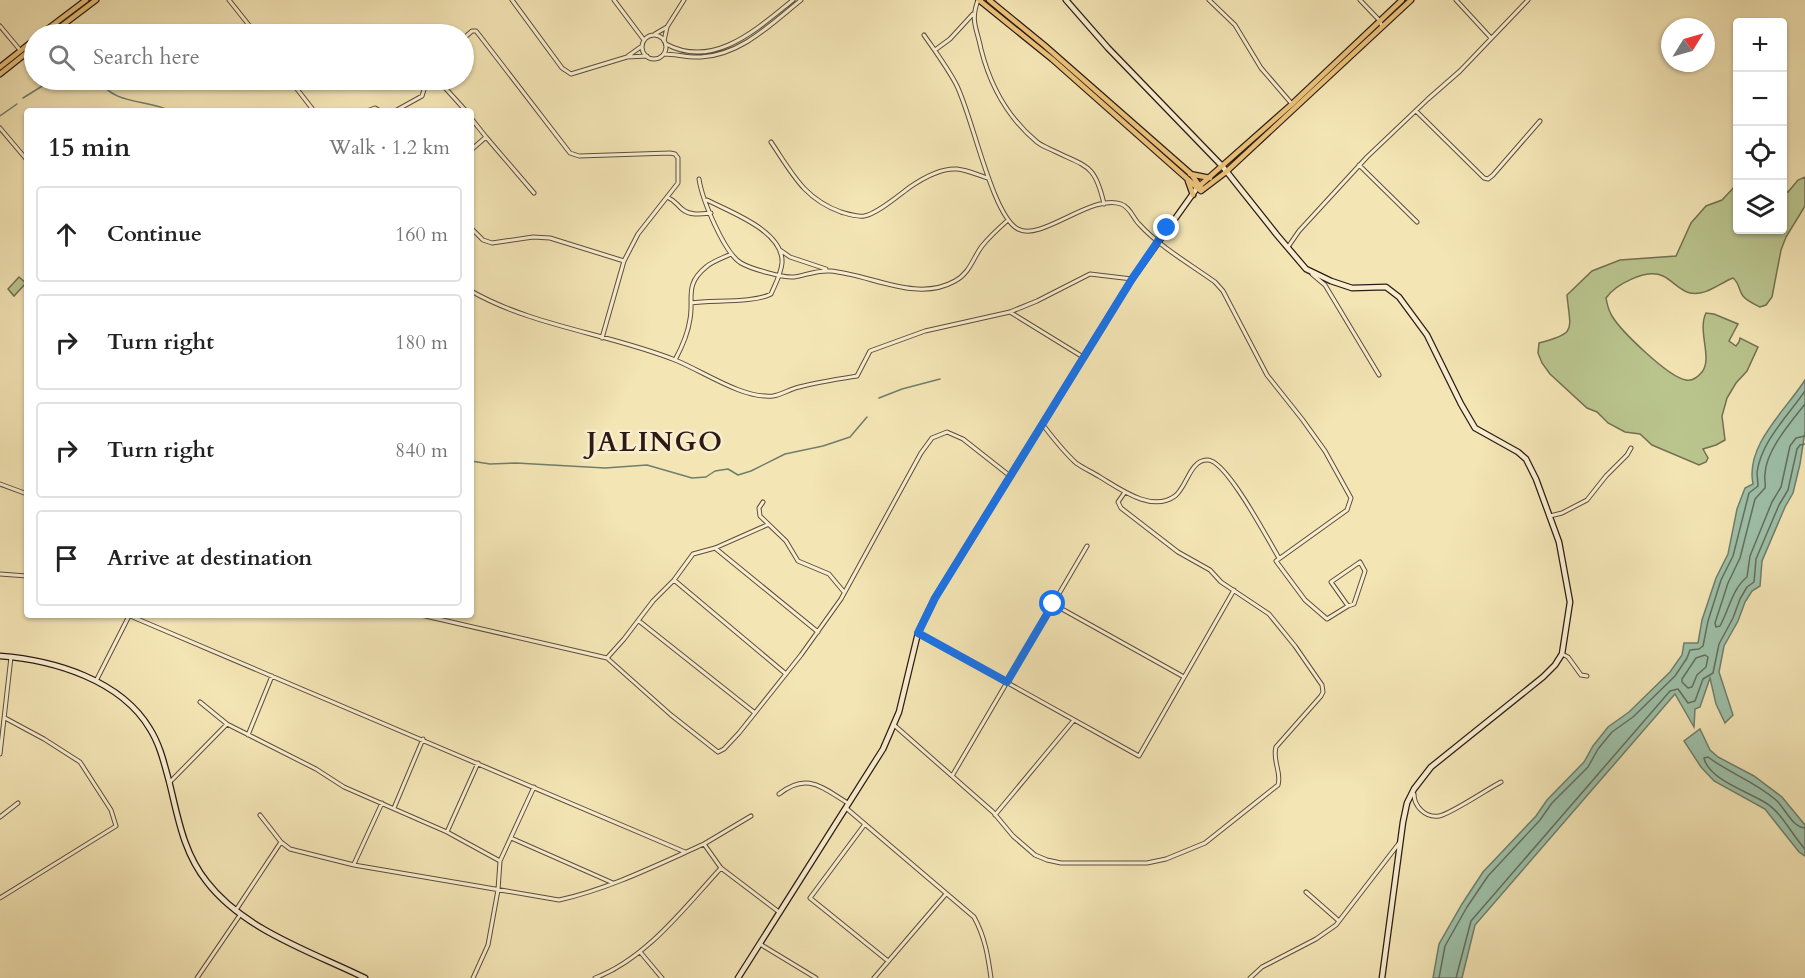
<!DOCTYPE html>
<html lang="en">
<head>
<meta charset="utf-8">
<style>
	:root { --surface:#fff; --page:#f6f6f6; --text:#222; --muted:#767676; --line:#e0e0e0 }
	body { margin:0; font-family:Cardo,serif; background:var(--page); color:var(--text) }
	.controls { position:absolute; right:18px; top:18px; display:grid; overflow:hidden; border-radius:6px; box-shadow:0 2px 4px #0004 }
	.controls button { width:54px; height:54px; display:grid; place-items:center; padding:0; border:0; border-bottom:2px solid var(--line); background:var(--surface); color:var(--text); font:30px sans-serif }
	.compass { position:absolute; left:1661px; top:18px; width:54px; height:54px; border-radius:50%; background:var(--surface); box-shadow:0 2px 4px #0004; rotate:53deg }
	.stop { position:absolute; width:18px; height:18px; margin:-14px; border:4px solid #1a73e8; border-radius:50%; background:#fff }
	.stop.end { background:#1a73e8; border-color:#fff; box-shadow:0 2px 6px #0008 }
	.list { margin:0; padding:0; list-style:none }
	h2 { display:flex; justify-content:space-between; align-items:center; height:78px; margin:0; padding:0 24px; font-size:26px }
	h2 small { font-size:20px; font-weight:400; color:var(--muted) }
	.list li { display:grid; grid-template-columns:39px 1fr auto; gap:18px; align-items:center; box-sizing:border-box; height:96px; margin:0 12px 12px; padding:0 12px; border:2px solid var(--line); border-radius:6px }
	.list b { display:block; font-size:22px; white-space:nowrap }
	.list em { font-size:20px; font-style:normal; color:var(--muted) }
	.icon { flex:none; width:33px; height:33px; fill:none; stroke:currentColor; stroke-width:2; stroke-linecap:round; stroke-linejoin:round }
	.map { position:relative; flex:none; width:1805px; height:978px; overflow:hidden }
	.search { position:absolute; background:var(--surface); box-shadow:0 2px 4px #0004; left:24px; top:24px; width:450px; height:66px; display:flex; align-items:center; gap:15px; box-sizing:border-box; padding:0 21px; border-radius:33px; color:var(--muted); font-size:22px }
	.panel { position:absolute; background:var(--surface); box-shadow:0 2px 4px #0004; left:24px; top:108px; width:450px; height:510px; border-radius:6px }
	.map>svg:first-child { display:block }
	.green { fill:#bac58e; stroke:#727051; stroke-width:1.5 }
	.water { fill:#9dc0a8; stroke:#6f7e6d; stroke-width:1.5 }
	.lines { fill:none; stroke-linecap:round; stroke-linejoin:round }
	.shore { stroke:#646e5e; stroke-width:1.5 }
	.stream { stroke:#6f7e6d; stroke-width:1.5 }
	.street-casing { stroke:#5d4e3c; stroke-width:5 }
	.secondary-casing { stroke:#2b1b14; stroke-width:7 }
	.primary-casing { stroke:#2b1b14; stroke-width:7 }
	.street { stroke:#f8eecf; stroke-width:3 }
	.secondary { stroke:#f8eecf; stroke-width:4.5 }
	.primary { stroke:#eac27a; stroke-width:4.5 }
	.route { stroke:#1a73e8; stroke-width:8 }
	.labels { text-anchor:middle; stroke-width:5; stroke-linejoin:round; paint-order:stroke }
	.district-label { font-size:27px; font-weight:bold; letter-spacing:1.5px; fill:#2b1b14; stroke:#f8eecf }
</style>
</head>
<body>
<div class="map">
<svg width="1805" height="978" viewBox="0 0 1805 978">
	<rect width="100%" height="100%" fill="#f4e5b5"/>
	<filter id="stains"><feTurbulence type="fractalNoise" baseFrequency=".00333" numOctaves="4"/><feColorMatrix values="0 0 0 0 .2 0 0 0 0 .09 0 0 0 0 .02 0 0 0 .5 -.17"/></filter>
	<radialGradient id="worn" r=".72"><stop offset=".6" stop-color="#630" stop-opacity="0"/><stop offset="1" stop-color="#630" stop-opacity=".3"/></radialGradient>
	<path class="green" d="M1805 177V206L1786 237 1781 250 1772 297 1766 305 1760 307C1754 304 1747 301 1743 296 1738 289 1740 284 1733 278 1718 284 1706 296 1690 293 1680 291 1672 280 1663 276 1646 268 1615 285 1606 298 1607 304 1609 311 1612 316 1621 331 1668 377 1686 380 1692 381 1698 377 1702 372 1713 358 1697 331 1706 313L1714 314 1738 324 1729 341 1736 346 1739 342 1740 338 1758 347 1747 371 1736 383 1727 398 1722 416 1725 440 1716 445 1703 449 1708 458 1706 462 1699 465 1652 445 1640 434 1625 432 1608 423 1597 412 1587 408 1550 374 1542 363 1538 353 1539 343C1578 333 1570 330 1567 295L1592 271 1620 260 1676 256 1691 223 1706 206 1722 200 1737 184 1738 230H1782L1783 190 1788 192 1798 180Z
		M19 277 26 283 14 296 8 289Z"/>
	<path class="water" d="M1805 380V431L1800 464 1793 493 1785 507 1762 561 1760 586 1752 591 1745 602 1738 621 1724 646 1719 672 1733 715 1725 723 1716 704 1710 678 1700 707 1695 709 1694 727 1675 694 1475 925 1462 978H1433L1439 944 1462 904 1483 872 1536 816 1547 800 1584 762 1593 746 1608 727 1629 712 1670 672 1682 655 1684 643H1698L1702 620 1716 578 1728 554 1737 509 1745 488 1753 484C1745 445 1786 410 1805 380Z
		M1700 729 1710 750 1718 757 1754 776 1782 797 1805 825V856L1799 852 1765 809 1714 781 1701 767 1684 741Z"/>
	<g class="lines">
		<path class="shore" d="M1805 404C1791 422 1766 450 1765 474 1764 479 1766 483 1765 488L1755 499 1740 558 1728 583 1715 623 1716 627 1720 626C1729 610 1732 589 1747 577L1750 556 1772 502 1781 487 1790 446 1796 438 1805 436
			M1705 655 1708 657 1706 667 1697 675 1692 687 1688 688 1682 682V679L1696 658Z
			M1805 828C1792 827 1785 808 1776 800 1754 781 1729 773 1708 757L1704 758C1708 779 1749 792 1766 803 1781 812 1793 836 1805 849
			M1439 978 1445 946 1467 907 1488 876 1540 820 1552 803 1588 767 1598 749 1612 732 1633 717 1675 676 1687 658 1690 650 1699 649 1703 646 1708 621 1721 580 1733 556 1749 493 1758 486C1758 481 1757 476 1757 472 1762 440 1788 416 1805 391
			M1456 978 1471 921 1670 691 1678 689 1688 703 1695 701 1703 679 1713 673 1719 644 1733 618 1740 599 1747 587 1754 582 1756 559 1779 505 1788 490 1797 449 1800 445 1805 444"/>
		<path class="stream" d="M99 80C114 105 146 99 171 111
			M23 98 52 80
			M0 116 17 104
			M879 398 902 389 940 379
			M471 461 490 464 516 463 605 468 647 465 692 478 706 477 715 471 728 469 738 475 751 471 785 454 823 446 850 437 867 417"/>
		<g class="street-casing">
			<path id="street" d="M229 0 256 34
				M512 0 562 68 571 74 627 57 647 56
				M614 0 644 40
				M978 0C970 22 977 28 981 49 990 85 1008 118 1037 142 1042 146 1048 148 1054 151 1087 167 1095 164 1104 204
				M1209 0 1235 25 1261 68 1292 104
				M1360 0 1380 21 1382 27
				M1456 0 1491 38
				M0 26 20 50
				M655 34 667 27
				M924 35C935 51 947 67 956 84 972 114 992 216 1018 229 1041 242 1092 193 1121 204 1130 207 1133 218 1139 224 1160 247 1190 264 1215 282L1223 291 1267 375 1302 419 1325 451 1351 498 1347 510 1276 561 1305 600 1327 619 1348 606 1331 582 1360 562 1365 571 1354 604 1348 606
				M642 47a12 12 0 1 1 24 0a12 12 0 1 1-24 0Z
				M464 38 472 31H476L480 36 570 153 579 156 670 153 675 154 678 158V183L638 234 624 261 602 338
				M664 41 667 27 684 0
				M666 44C714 70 758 28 793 0
				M935 50 950 39 973 14
				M664 54C676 54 688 58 701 57 741 55 771 24 801 0
				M628 56 642 46
				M290 80 314 111
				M438 80 466 111
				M367 111 375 108 380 111
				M395 111 422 96 427 80
				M1416 111 1484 178 1488 179 1493 175 1540 121
				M471 118 486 137 471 150
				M0 128 27 160
				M486 137 534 193
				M771 142C792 173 804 199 841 212 848 214 856 217 864 216 877 214 899 195 910 187 923 178 942 168 957 169 967 170 978 175 988 178
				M1359 165 1417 222
				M699 179C702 199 724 253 741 263 751 269 784 278 794 277 806 275 817 270 830 271 870 274 916 303 955 281 970 273 973 258 982 246 990 236 999 228 1008 220
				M667 197C676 201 676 204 682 209 690 216 702 214 711 213
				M471 228 483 240 492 243 533 237 550 238 624 261
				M1288 247 1299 231 1367 157 1428 99 1460 71 1528 0
				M780 250 790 257 826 269
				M1312 274 1325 285 1379 375
				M471 291C532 326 610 334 675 360 703 371 742 399 773 396 781 395 790 389 799 387 818 382 838 379 857 376L870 351 925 331 1010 312 1037 301 1090 274 1132 279
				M691 303C713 300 754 303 771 294 775 285 781 274 782 263 784 231 730 212 707 200
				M1010 312 1083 357
				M675 360C682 347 688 334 690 319 694 298 684 285 706 267 713 261 723 258 731 254
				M1043 425C1053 438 1064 452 1076 463 1083 468 1092 472 1100 477 1120 489 1152 513 1175 496 1187 487 1190 459 1208 460 1227 461 1268 540 1279 558
				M0 484 27 494
				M763 502 759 508 760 516 786 541 798 561 829 574 844 592
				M1550 516 1562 513 1587 500 1606 476 1627 455 1631 448
				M715 548 818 632
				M0 574 27 576
				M674 580 786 674
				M1053 604 1184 677
				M128 615 685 852
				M421 615 607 658 671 715 718 752 724 749 739 733 801 655 841 599 921 453 932 438 947 432 963 439 1010 476
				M639 621 755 713
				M918 633 1139 756 1234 590
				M1562 654 1568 657 1581 675 1587 676
				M607 658 624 639 653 601 674 580 693 554 715 548 767 525
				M96 681 129 616
				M200 702 227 724 316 769 344 787 447 832 500 861
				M894 725 993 812 1013 836 1035 855 1047 860 1061 863H1147L1166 859 1205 843 1278 785C1282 772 1272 761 1276 747L1321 696 1323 692 1322 685 1295 646 1269 614 1221 582 1210 570 1178 552 1121 508 1118 502 1125 492
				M248 735 272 676
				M0 754 11 657
				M952 776 1087 546
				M169 783 227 724
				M779 794C807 772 821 787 848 803
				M1414 794C1414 806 1425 818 1439 816 1449 815 1489 788 1501 782
				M394 808 423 739
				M846 808 974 917C985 937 988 956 991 978
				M260 815 281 842 290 849 354 865 559 900C609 889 657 865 704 844L721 868 779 912
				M995 815 1074 720
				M0 817 18 803
				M865 824 810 898 888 961
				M447 832 478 763
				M511 838 613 883
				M704 844 751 816
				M354 864 382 803
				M1306 892 1339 921
				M0 898 116 826 111 810 80 762 44 739 5 718
				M236 910 281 842
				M760 944 816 978
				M641 953 662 978
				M197 978 240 915
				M473 978 488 945 498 890 500 861 534 787
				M595 978C646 959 685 907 721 868
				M874 978 946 894
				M1250 978 1262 967 1316 939 1336 925 1400 842"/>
		</g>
		<g class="secondary-casing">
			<path id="secondary" d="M1066 0 1108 48 1223 167 1277 235 1306 269 1331 281 1352 288 1386 287 1399 297 1427 335 1461 404 1475 428 1518 452 1526 459 1536 479 1559 542 1570 602 1562 654 1555 665 1543 677 1431 767 1414 789 1407 803 1403 822 1382 978
				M0 656C54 660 121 680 150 729 160 745 164 763 169 781 178 817 183 852 207 882 244 930 312 952 365 978
				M738 978 883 749 899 712 918 633 935 598 1132 279 1197 188"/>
		</g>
		<g class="primary-casing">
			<path id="primary" d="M979 0 1052 59 1201 191 1226 172 1411 0
				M989 0 1044 45 1191 174 1202 189
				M41 34 86 0
				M51 34 96 0
				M0 67 34 40
				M0 74 34 47
				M1190 174 1210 178
				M1188 181 1193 195
				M1197 188 1292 104 1402 0"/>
		</g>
		<use href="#street" class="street"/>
		<use href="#secondary" class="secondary"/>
		<use href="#primary" class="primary"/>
	</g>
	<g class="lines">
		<path class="route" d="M1053 604 1007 682 918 633 935 598 1132 279 1167 228"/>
	</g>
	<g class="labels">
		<g class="district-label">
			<text x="655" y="451">JALINGO</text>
		</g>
	</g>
	<rect width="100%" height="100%" filter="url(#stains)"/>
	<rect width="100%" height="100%" fill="url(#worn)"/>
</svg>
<div class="controls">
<button>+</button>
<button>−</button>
<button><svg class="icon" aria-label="locate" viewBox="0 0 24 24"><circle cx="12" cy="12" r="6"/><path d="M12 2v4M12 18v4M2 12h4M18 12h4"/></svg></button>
<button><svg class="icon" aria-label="layers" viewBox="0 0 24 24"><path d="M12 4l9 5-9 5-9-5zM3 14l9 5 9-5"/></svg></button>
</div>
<svg class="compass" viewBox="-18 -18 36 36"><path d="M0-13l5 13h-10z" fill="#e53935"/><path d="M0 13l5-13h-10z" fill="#767676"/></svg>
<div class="stop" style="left:1053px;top:604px"></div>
<div class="stop end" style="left:1167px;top:228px"></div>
<div class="search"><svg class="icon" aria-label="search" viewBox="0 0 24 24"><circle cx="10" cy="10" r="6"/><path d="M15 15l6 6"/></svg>Search here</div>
<section class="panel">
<h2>15 min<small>Walk · 1.2 km</small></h2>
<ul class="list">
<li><svg class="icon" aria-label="ahead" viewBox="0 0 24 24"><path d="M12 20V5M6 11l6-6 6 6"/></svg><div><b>Continue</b></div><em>160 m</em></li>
<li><svg class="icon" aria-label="right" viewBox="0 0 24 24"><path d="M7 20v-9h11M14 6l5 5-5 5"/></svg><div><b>Turn right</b></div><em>180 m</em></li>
<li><svg class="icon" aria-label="right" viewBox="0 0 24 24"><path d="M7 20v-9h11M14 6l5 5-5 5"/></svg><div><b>Turn right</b></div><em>840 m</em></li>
<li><svg class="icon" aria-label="arrive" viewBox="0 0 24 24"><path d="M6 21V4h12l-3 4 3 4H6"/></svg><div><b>Arrive at destination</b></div></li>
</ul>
</section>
</div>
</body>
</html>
